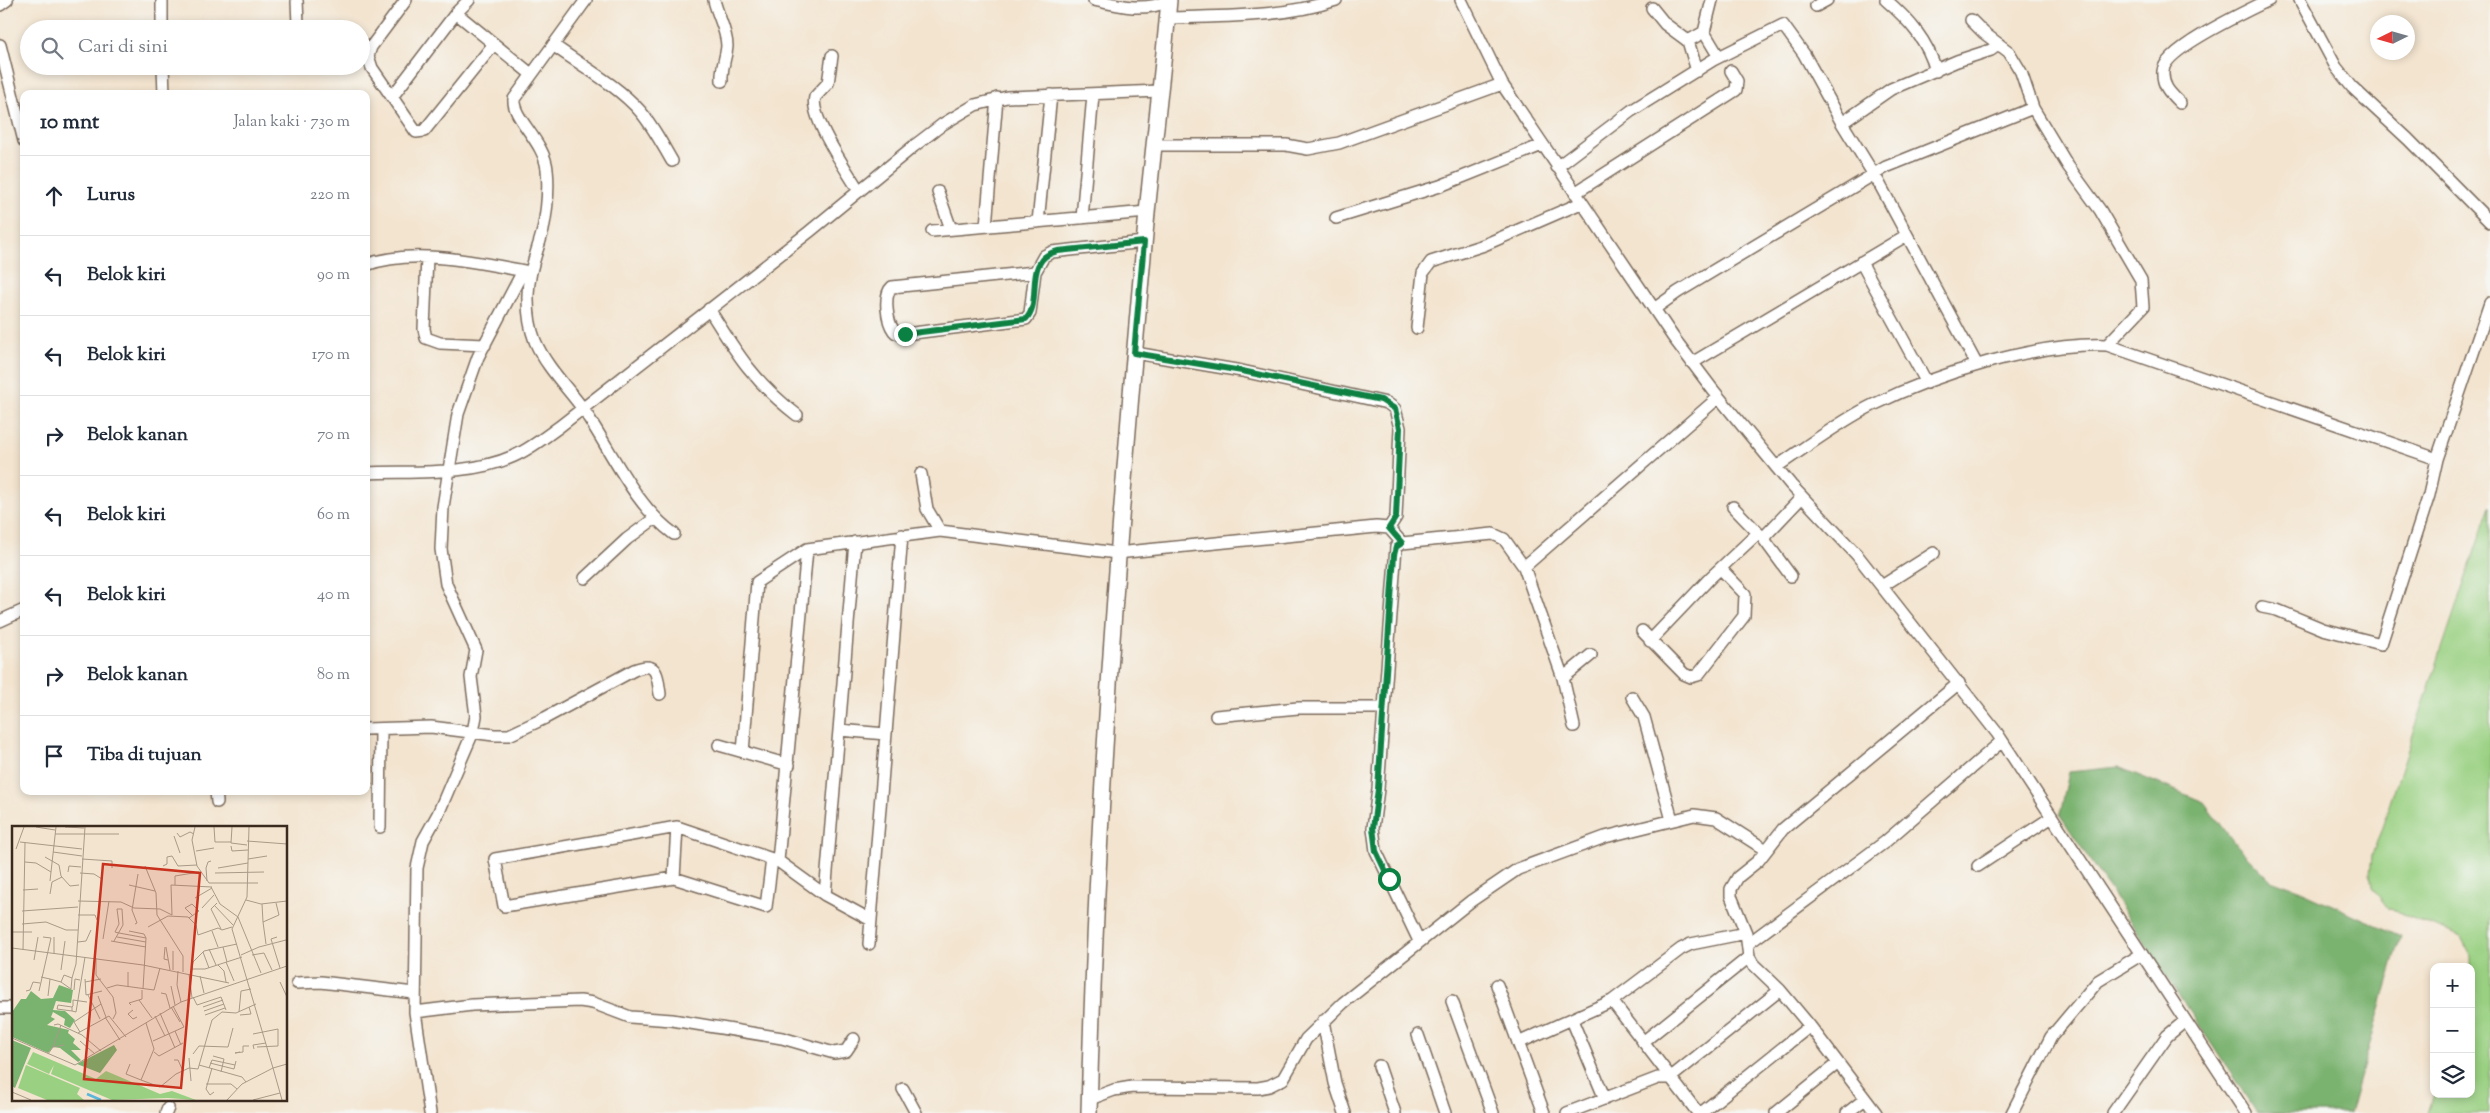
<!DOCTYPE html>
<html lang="id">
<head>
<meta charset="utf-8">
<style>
	:root { --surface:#fff; --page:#f2f2f3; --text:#1f2937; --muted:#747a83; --line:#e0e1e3 }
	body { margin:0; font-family:"Sorts Mill Goudy",serif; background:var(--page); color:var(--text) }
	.controls { position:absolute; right:15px; bottom:15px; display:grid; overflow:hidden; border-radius:10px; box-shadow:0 2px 8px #0003 }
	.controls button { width:45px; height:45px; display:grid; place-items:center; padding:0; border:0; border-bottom:1px solid var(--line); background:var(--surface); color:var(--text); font:25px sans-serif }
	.compass { position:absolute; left:2370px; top:15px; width:45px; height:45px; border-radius:50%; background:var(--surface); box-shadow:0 2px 8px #0003; rotate:265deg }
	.stop { position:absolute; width:15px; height:15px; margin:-11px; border:4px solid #0b8043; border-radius:50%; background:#fff }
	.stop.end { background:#0b8043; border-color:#fff; box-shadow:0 1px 5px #0008 }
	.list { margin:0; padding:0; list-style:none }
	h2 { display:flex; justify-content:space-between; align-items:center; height:65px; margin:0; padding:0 20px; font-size:21px }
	h2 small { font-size:16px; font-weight:400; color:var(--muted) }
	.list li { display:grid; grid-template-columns:32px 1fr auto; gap:15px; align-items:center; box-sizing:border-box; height:80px; padding:0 20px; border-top:1px solid var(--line) }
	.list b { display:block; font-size:19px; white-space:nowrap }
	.list em { font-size:16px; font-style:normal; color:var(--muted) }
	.icon { flex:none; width:28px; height:28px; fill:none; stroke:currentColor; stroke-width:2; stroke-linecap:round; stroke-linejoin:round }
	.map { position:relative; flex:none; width:2490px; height:1113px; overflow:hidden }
	.search { position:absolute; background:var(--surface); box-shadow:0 2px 8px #0003; left:20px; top:20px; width:350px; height:55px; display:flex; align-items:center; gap:12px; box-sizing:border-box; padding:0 18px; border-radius:28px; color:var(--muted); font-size:19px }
	.panel { position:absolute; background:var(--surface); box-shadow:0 2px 8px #0003; left:20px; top:90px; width:350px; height:705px; border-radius:10px }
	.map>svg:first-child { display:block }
	.green { fill:#99d081; stroke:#6a7d50 }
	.forest { fill:#7ab26f; stroke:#5a6e46 }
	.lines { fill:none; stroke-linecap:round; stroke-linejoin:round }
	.minor-casing { stroke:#7b6b5c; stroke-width:14 }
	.tertiary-casing { stroke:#7b6b5c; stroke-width:18 }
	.minor { stroke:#fff; stroke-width:11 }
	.tertiary { stroke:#fff; stroke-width:15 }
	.route { stroke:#0b8043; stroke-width:6 }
	.inset-river { fill:none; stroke:#5ab7d9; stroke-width:2.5 }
	.inset-road { fill:none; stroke:#a99a88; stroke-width:1 }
	.view { fill:#c8321e; fill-opacity:0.15; stroke:#c8321e; stroke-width:2.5 }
	.inset-edge { fill:none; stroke:#3b2a1e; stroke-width:2.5 }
</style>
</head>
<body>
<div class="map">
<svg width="2490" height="1113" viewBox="0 0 2490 1113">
	<rect width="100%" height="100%" fill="#f6f6f2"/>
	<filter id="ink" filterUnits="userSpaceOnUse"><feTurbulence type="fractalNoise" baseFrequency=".02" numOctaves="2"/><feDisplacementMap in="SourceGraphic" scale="10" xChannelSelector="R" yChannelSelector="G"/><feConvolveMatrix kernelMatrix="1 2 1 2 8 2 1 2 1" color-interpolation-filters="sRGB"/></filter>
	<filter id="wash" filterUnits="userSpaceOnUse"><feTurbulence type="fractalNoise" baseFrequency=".0096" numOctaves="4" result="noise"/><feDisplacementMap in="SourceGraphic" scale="20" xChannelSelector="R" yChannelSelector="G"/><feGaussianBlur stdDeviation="1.12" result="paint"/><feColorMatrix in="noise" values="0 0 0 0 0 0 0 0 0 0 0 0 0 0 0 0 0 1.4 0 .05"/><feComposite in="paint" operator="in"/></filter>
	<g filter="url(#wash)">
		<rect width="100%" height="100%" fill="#f3e4cf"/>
		<path class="green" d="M2490 506V1113H2428L2434 1094H2471V956L2461 937 2388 908 2372 888 2370 873 2372 856Z"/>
		<path class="forest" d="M2118 767 2204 802 2236 845 2271 880 2301 891 2401 936 2350 1113H2257L2060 815 2069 772Z"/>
	</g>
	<g filter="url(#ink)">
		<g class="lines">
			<g class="minor-casing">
				<path id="minor" d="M162 0V29
					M297 0 298 25
					M406 0 371 47 368 56 372 68 416 132 424 131 494 44
					M586 0 514 99C512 118 544 141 547 169 549 189 547 210 543 230 537 253 527 275 528 300 528 313 530 328 535 341 546 367 567 387 583 409 611 450 634 505 674 534
					M714 0C717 14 727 31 727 46 726 59 721 66 722 81
					M1094 0C1120 6 1144 12 1169 1
					M1461 0 1502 84 1673 337 1713 390 1791 485 1857 555 1997 733 2246 1113
					M1886 0C1909 20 1928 41 1936 71
					M2300 0 2336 67 2352 87 2408 139 2490 222
					M0 5 7 0
					M1816 6 1827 0
					M1652 8 1665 24 1688 41
					M456 13 531 74
					M1168 18C1224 16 1281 18 1336 0
					M1971 20 1984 33 2009 52 2021 72 2033 108 2068 166 2100 210 2141 280 2143 307 2107 345
					M1704 32 1719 57
					M0 45 24 141
					M553 45C582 66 617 85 640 111 653 126 662 144 672 161
					M832 56 828 83 815 97C809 117 848 172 859 191
					M163 66 164 94
					M1697 71 1688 41 1704 32 1712 0
					M392 97 456 13 469 0
					M2180 103C2170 93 2162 86 2163 71 2164 49 2249 10 2269 0
					M1842 123 1891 89 1957 61 1991 50 1999 44
					M1154 145H1286L1308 149 1339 143 1502 84
					M1557 167 1631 111 1713 60 1783 25 1804 54 1842 123 1879 183 1977 365
					M938 192 951 229
					M1575 193 1736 90 1737 81 1731 71
					M1082 218 1093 95
					M1336 218 1440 186 1542 145
					M1038 222 1051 95
					M986 226 997 98
					M932 231 1147 212
					M427 257 424 329 426 338 440 343 485 345
					M1861 262 1927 383
					M366 265C415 247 480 263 530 272
					M1035 272 1030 313 1026 319 905 334C901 334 897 335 894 331 887 322 883 295 892 287L1035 272 1044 256 1052 252 1144 242
					M709 309C736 353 756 384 797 415
					M1654 309 1678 292 1886 167 2033 108
					M1417 328 1423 273 1431 262 1484 245 1581 203
					M1135 353 1242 371 1387 403 1395 409 1400 428 1396 517 1389 528
					M1692 363 1907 235
					M2437 459 2490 303
					M1776 467C1806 447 1842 420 1873 405 1936 374 2037 342 2107 345L2437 459 2429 495 2381 644 2323 629 2277 610 2262 607
					M366 473C414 471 469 476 514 456 530 449 545 437 559 427L809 232 914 146 943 124 975 105 1007 97 1160 91
					M921 474 927 509 940 531
					M1733 507 1763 538 1791 576
					M1763 538 1802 497
					M1524 567 1719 397
					M585 578 627 539 654 519
					M1882 586 1934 553
					M0 621 24 610
					M1642 631 1684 674 1691 677 1698 675 1744 616 1745 594 1721 569
					M1650 641 1711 577 1758 533
					M1563 678 1574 726
					M1632 697 1644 717 1672 820
					M1216 716 1298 708H1384
					M366 729 431 727 494 735H509L545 718 634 670C658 660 657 675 660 694
					M839 730 886 734
					M719 745 789 765
					M743 752 757 582 807 549 940 531 1117 553 1376 527 1389 528 1402 543
					M216 791 217 802
					M380 827 381 730
					M772 859 766 907 674 878 504 906 495 859 677 827 772 859 778 861 825 895 871 920
					M778 861 807 549
					M1978 866 2052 817
					M674 878 677 827
					M825 895 855 542
					M1419 941 1376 851 1373 828 1378 789 1396 547 1402 543 1493 534 1504 539 1524 567 1563 678 1591 655
					M1749 943 1885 842 2002 741
					M869 944 902 535
					M297 983 321 982 414 993
					M1497 985 1544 1113
					M1452 1001 1493 1113
					M1612 1001 1698 1113
					M0 1008H14
					M415 1012 472 1005 580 1001 593 1003 630 1017 672 1020 782 1038 834 1053 846 1051 854 1039
					M1572 1020 1605 1099
					M1323 1021 1335 1083 1345 1113
					M1418 1035 1445 1113
					M1643 1042 1749 957
					M1518 1043 1612 1001 1681 949 1691 944 1746 933
					M1379 1066 1395 1113
					M903 1089 916 1113
					M1090 1099 1114 1090 1132 1087 1258 1088 1269 1086 1283 1079 1306 1039 1343 1003 1471 901 1518 869 1605 837 1694 815 1716 818 1766 850
					M166 1113 168 1108
					M430 1113 415 1012 417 868 423 841 438 814 455 774 473 732 476 716 471 677 476 650 446 584 441 549 443 507 458 414 478 357 523 271
					M1567 1113 1658 1078H1670L1780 990
					M1701 1113 1810 1026
					M1776 1113 1838 1063
					M1847 1113 1865 1099
					M1876 1113 1810 1026 1780 990 1753 964 1749 957 1746 933 1731 896V889L1738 877 1758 861 1783 829 1959 683
					M2012 1113 2051 1037 2098 981 2142 954
					M2113 1113 2167 1036 2185 1021"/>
			</g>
			<g class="tertiary-casing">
				<path id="tertiary" d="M1089 1113C1096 823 1118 534 1144 245 1151 164 1162 82 1169 0"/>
			</g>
			<use href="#minor" class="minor"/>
			<use href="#tertiary" class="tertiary"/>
		</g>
	</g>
	<g class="lines" filter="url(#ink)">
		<path class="route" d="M905 334 1026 319C1044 300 1021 259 1058 251L1144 242 1134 353 1242 371 1381 400 1395 409 1400 428 1396 517 1389 528 1402 543 1396 547 1394 555 1378 789 1373 828 1376 851 1389 879"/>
	</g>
	<g transform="translate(12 826)">
		<rect width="275" height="275" fill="#f3e4cf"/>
		<path d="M21 226 84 253 94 245 148 268 160 265 184 274 156 272 100 274 39 248 42 239 37 248 15 238ZM14 239 68 262 65 268 72 274H35L6 262Z" fill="#99d081"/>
		<path d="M47 159 61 164 59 177 44 175 41 184 53 185 63 194 58 202 52 199 53 193 41 186 39 191 43 193 35 199 57 204 56 207 63 213 61 217 69 224H59L69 234 66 236 48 222 41 221 36 227 0 211V186L9 173H14L19 165 29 173 41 172ZM0 214 19 222 3 262 0 260ZM102 219 105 224 88 247 65 238Z" fill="#7ab26f"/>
		<path class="inset-river" d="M75 268 89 274"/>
		<path class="inset-road" d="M24 1 43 4M53 1 72 2M183 1 180 14 185 40 197 57H246M202 1 203 16H219M220 1 219 17 235 19M237 1 235 71 220 103 261 242 275 238M165 7 168 11 178 6 182 8M43 8H107M162 10 168 27M235 15 275 18M8 16 70 23M219 20 220 25 236 24M4 23 12 1M184 25 202 22M41 26 70 30M33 31 47 39 49 50 58 60 67 59M70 33 100 35V42M236 33 255 30M13 36 24 37 39 46M133 40 144 67 145 89 171 130V146M151 40 155 38V31L160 30 166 40 185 39M206 42 236 37M56 46 57 40 69 41M68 47 82 48 90 53M203 47 252 46M38 55 44 1M195 55 194 42 196 36 199 35M117 59 143 65M163 59V50L187 46M199 61 208 78 226 91M11 64 26 63M38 68 40 56 50 51M183 72 200 62M234 74 249 78 275 75M66 75 109 76 122 82 148 83 160 89M205 77 199 83 209 103M250 78 251 96M202 79 221 99M190 82 202 69M10 85 66 81M66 89H83L85 94M160 89 159 59 200 61M226 91 249 147M177 92 187 85 180 78 173 82 180 89M10 98 34 96 54 104H66M123 98 125 97 120 84 126 48M136 101 156 90 176 91 184 99 186 109 206 102 210 104 220 101M117 105 132 108 134 112 131 163M200 105 206 121M0 106H20M107 107 103 106 107 98 105 83H110M107 107 134 112M105 111 134 116M265 111 259 113 268 142M91 113 97 75M99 115 134 121M102 115 111 99 110 83M66 116 74 115 79 104M254 118 251 96 267 89 264 77M153 121 152 133 156 134M154 121 158 144M211 121 215 136M0 122 131 139 217 157M197 123 204 139M11 124 13 17M161 125V144M191 126 197 142M42 128V111M229 129 247 121 274 114M240 129 252 127 260 144M84 132V149L101 171 104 187 101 193M22 134 26 111M214 136 222 155M206 139 212 145 214 156M179 143H193L230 131M49 144 53 115M166 145 165 159 169 176M177 148 180 172M179 148 181 136 192 125 225 118M188 150 192 167M29 151 38 153 36 170M38 153 49 156 52 149 60 152 64 138 73 1M73 153 74 169 90 165M49 156 59 163 60 152M73 156 89 153M268 156 275 171M159 160 163 179M116 161V146M95 162 105 159 142 164 148 142M62 164 63 153 68 154M14 165 18 164 21 156 28 157M27 165 39 112 31 111M149 167 154 168 158 182M76 169 88 193M86 170 94 191M181 171 185 179 209 171 214 184M127 174 140 192M119 179 117 177 130 173V164M60 181 46 179 45 183 60 185V181L61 180V174L75 176M159 181 168 196M191 181 211 174M121 184 116 188 121 193 125 191M60 185 64 186 73 131M192 185 212 178M227 186 229 165 239 163M148 187 163 222M193 189 213 182M228 189 239 188 237 181M143 190 153 210M93 191 108 214M42 199 46 198 70 209 89 225M163 205 169 219M68 206 62 196 89 178M66 207 97 190 114 211M241 208 266 203V220L245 221M0 212 63 239 169 176 275 140M68 215 83 228M141 215 172 201 161 180M41 221 49 199M242 223 241 219 254 217M142 226 147 230 171 217M228 226 223 227 231 226V220H237M36 228 41 221 52 219M181 228 187 220 216 221 221 202M201 230 212 233 209 246M177 232 179 255M162 234H166L171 245M198 237 222 243 224 235M118 238 114 248 129 254 142 223 134 197M187 239 230 251 234 256M197 242 200 234 223 239M200 242 194 263 198 269 202 266M129 254 148 261 164 248 177 242 186 243 200 194 210 186 224 187 244 178M194 258H219L225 263M0 266 19 274M215 274 230 258 261 242 270 274M241 274 268 267"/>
		<path class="view" d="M91 38 188 47 169 262 72 253Z"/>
		<rect width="275" height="275" class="inset-edge"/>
	</g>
</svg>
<div class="controls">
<button>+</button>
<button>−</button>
<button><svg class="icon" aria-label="layers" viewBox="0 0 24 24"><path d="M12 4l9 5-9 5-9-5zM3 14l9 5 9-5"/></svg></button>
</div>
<svg class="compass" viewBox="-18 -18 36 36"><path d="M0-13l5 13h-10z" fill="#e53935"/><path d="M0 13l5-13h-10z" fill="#747a83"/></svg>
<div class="stop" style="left:1389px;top:879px"></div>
<div class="stop end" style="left:905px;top:334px"></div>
<div class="search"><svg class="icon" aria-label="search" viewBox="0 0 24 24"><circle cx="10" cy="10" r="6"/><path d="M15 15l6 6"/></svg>Cari di sini</div>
<section class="panel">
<h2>10 mnt<small>Jalan kaki · 730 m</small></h2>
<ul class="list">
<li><svg class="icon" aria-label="ahead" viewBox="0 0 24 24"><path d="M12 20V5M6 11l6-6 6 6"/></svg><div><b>Lurus</b></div><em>220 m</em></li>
<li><svg class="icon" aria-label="left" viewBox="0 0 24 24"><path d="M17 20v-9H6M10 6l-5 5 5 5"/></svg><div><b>Belok kiri</b></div><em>90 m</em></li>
<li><svg class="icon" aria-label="left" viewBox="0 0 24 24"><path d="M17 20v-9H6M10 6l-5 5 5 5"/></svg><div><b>Belok kiri</b></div><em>170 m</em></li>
<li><svg class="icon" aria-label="right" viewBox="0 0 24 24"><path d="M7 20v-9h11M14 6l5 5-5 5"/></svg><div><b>Belok kanan</b></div><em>70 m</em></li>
<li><svg class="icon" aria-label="left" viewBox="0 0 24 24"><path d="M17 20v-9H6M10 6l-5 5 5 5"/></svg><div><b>Belok kiri</b></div><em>60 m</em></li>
<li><svg class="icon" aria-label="left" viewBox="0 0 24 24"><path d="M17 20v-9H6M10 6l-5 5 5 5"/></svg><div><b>Belok kiri</b></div><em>40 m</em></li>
<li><svg class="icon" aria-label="right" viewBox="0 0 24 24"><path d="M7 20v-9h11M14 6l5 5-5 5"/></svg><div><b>Belok kanan</b></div><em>80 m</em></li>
<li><svg class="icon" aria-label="arrive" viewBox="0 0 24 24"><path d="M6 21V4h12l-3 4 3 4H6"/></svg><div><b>Tiba di tujuan</b></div></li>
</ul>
</section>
</div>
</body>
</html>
